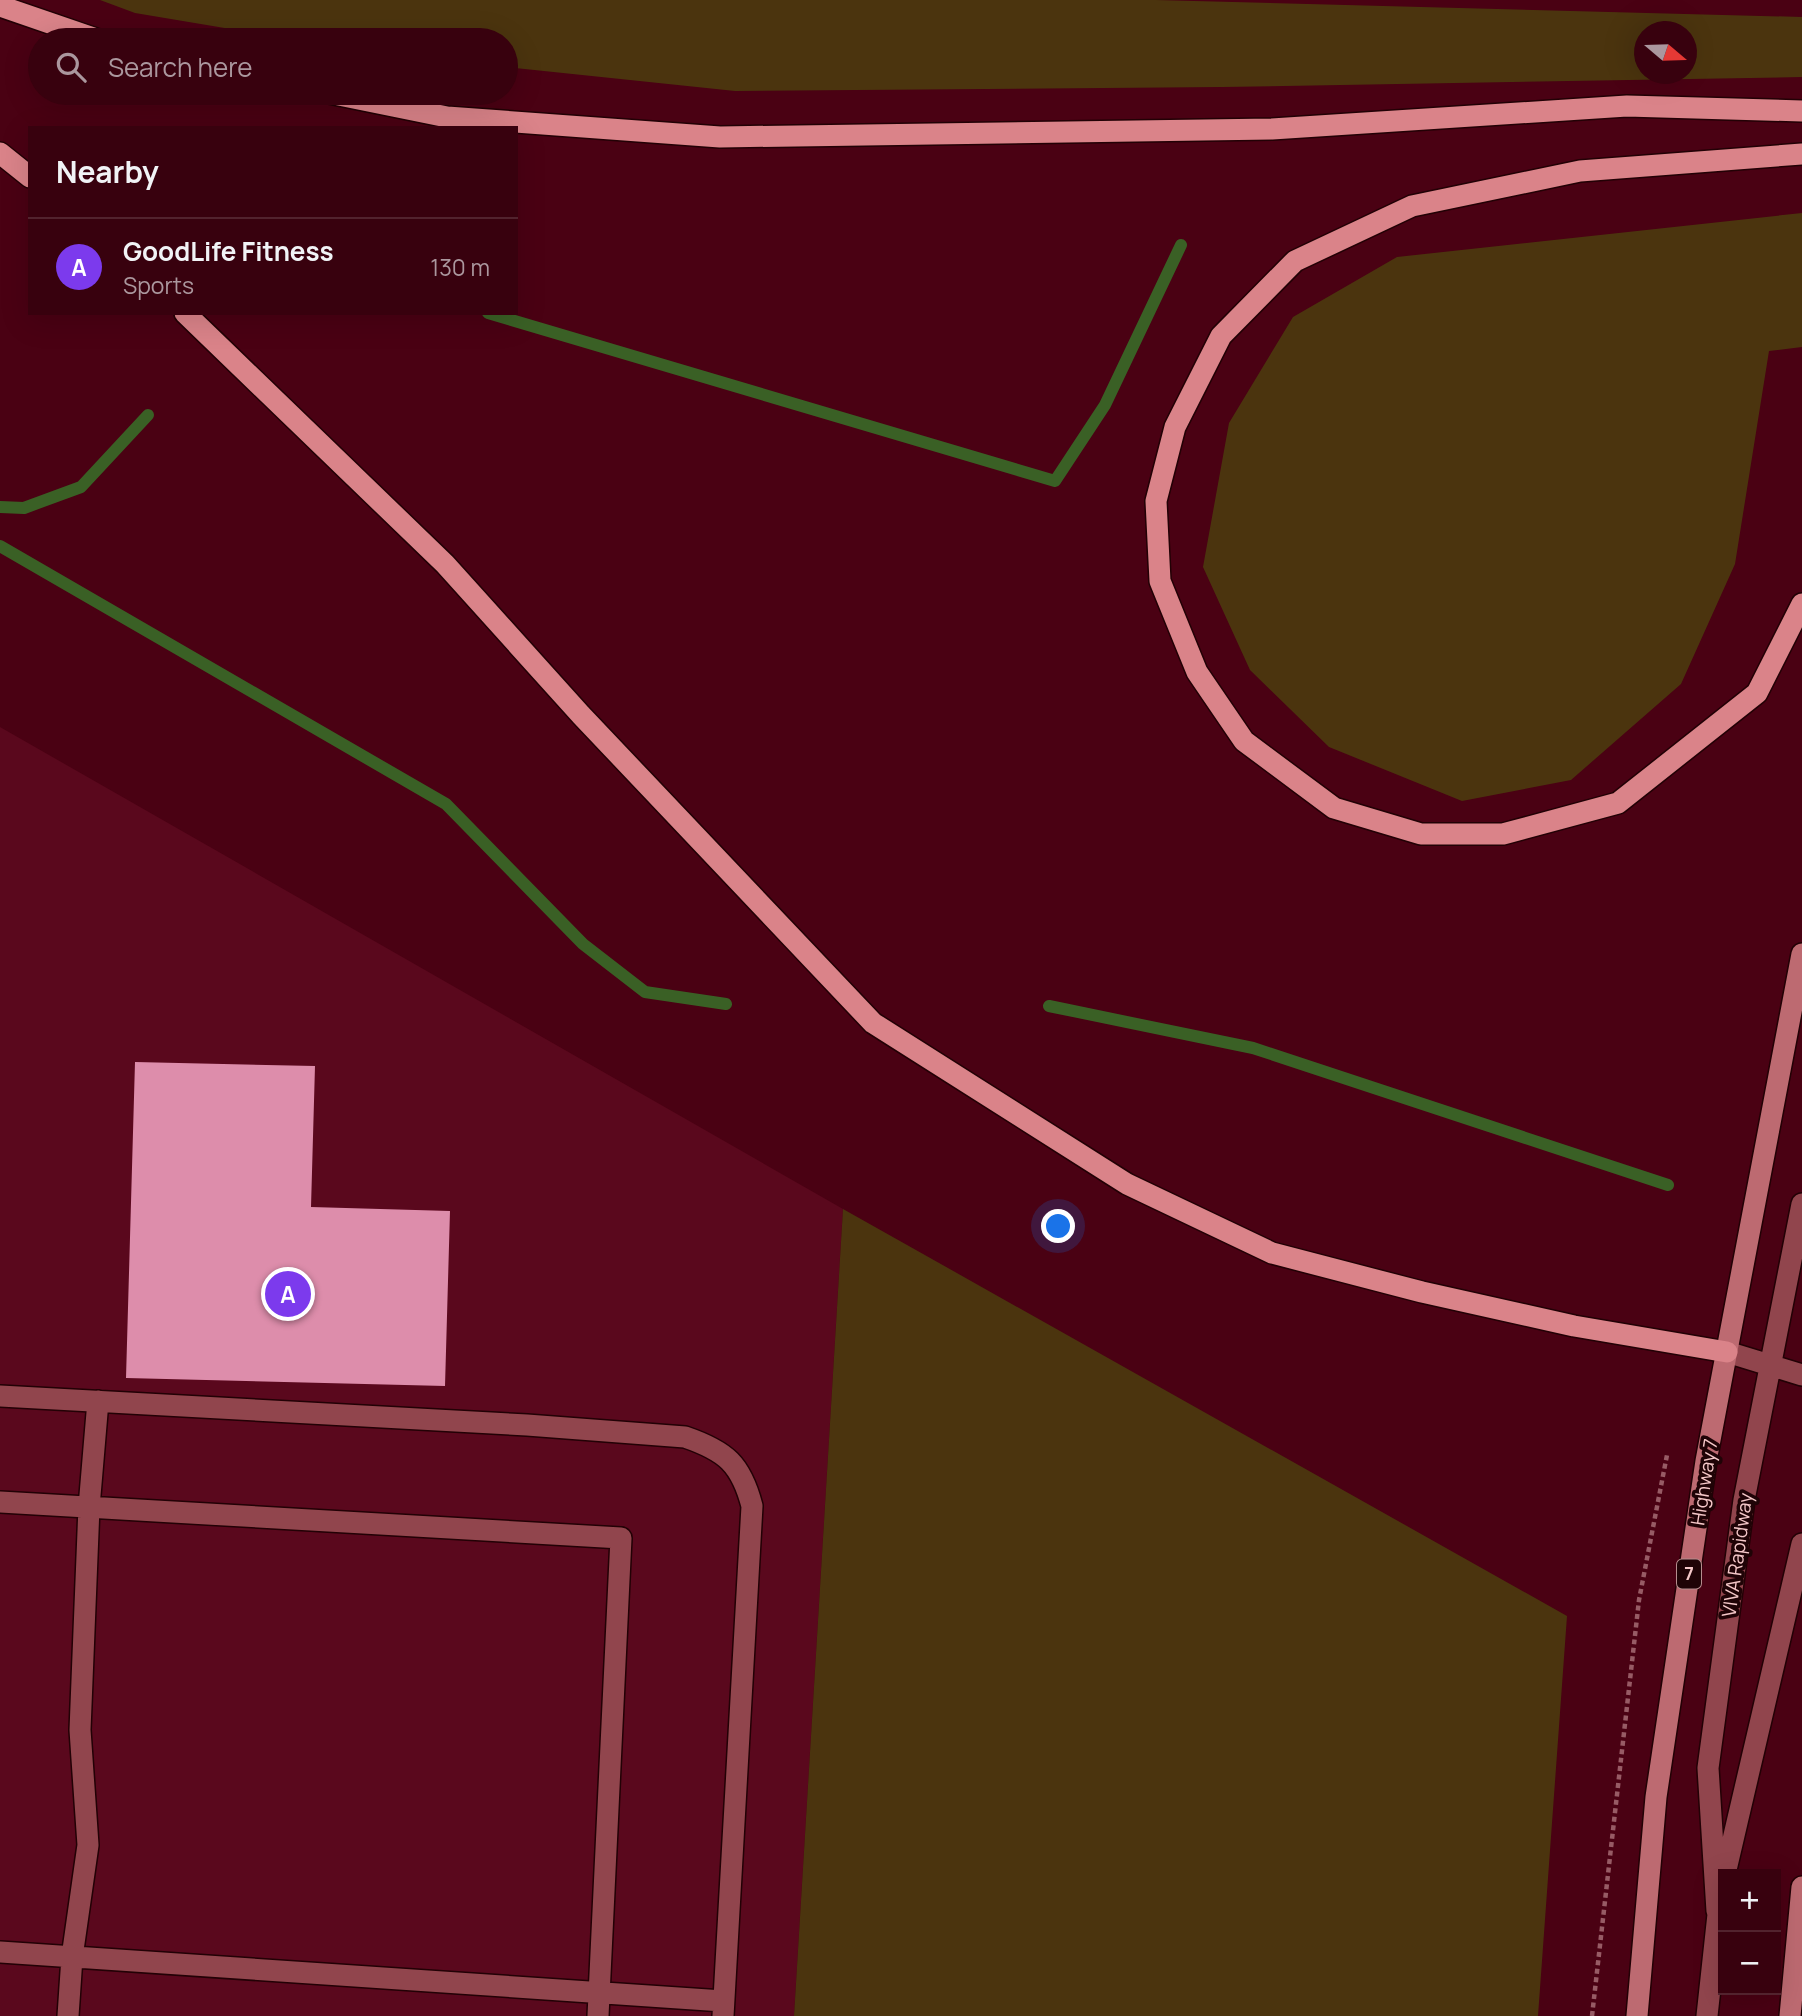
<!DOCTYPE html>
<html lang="en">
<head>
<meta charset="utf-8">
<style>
	:root { --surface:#38010e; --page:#3f0b17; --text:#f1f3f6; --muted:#ab979e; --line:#52232e; --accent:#7c3aed }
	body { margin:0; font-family:Manrope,sans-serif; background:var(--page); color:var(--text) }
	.controls { position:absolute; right:21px; bottom:21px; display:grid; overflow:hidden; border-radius:0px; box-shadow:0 7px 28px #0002 }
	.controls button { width:63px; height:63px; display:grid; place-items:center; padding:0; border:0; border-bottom:2px solid var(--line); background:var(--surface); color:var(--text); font:35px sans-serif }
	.compass { position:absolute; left:1634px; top:21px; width:63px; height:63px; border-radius:50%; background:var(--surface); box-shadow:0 7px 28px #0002; rotate:109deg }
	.you { position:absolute; left:1059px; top:1227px; width:24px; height:24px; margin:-18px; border:5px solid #fff; border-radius:50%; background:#1a73e8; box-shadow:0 0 0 10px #1a73e833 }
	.badge { display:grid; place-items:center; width:46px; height:46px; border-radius:50%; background:var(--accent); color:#fff; font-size:23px; font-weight:700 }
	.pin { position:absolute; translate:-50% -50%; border:4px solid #fff; box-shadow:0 2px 7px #0006 }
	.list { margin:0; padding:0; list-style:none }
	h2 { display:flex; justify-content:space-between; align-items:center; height:91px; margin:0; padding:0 28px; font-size:30px }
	h2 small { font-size:23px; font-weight:400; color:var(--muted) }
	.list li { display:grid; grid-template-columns:46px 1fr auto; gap:21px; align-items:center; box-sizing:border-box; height:98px; padding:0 28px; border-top:2px solid var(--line) }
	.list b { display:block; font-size:26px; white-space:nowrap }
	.list p { margin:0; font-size:23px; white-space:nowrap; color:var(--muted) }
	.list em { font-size:23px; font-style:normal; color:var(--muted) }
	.icon { flex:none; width:38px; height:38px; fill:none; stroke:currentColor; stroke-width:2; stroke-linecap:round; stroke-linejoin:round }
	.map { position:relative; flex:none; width:1802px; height:2016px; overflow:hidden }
	.search { position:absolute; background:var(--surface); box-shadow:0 7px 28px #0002; left:28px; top:28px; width:490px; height:77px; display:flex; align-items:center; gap:18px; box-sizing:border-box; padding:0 24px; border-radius:38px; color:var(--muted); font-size:26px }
	.panel { position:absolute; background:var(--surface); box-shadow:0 7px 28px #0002; left:28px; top:126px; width:490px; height:189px; border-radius:0px }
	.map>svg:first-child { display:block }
	.built { fill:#5a081d }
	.green { fill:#4b340e; fill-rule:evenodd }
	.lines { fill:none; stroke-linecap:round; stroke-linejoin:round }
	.stream { stroke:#3a6025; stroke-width:12 }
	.building { fill:#dd8dab }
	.minor-casing { stroke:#220105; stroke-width:24 }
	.major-casing { stroke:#220105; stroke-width:24 }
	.highway-casing { stroke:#220105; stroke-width:24 }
	.path { stroke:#975b65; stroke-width:4.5; stroke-dasharray:5 3.5; stroke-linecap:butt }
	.minor { stroke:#91454d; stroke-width:21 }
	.major { stroke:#bd6a71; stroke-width:21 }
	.highway { stroke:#da8389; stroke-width:21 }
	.labels { text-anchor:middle; stroke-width:7; stroke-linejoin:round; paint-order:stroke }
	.shield { fill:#1f0306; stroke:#b58d8e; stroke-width:2 }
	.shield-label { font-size:18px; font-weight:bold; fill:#f5c8c9 }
	.street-label { font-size:19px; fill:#f5c8c9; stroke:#1f0306 }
</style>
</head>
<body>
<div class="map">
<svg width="1802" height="2016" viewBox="0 0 1802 2016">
	<rect width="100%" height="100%" fill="#4a0113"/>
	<path class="built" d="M0 727 843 1209 794 2016H0Z"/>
	<path class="green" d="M100 0H1156L1802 17V77L1222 87 735 91 506 67V40H297L135 13ZM1644 32H1686V74H1644Z
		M1802 213V347L1769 351 1735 564 1681 684 1571 780 1462 801 1329 747 1250 670 1203 567 1229 423 1293 317 1397 257Z
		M843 1209 1567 1616 1538 2016H794Z"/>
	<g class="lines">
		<path class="stream" d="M488 313 1055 481 1105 405 1181 245
			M0 507 24 508 81 487 148 415
			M0 546 446 804 583 944 645 992 726 1004
			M1049 1006 1253 1048 1668 1185"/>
	</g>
	<path class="building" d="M135 1062 315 1066 311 1207 450 1211 445 1386 126 1378Z"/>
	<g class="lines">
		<g class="minor-casing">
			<path id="minor" d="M1727 1352 1802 1375
				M0 1396 527 1425 685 1437C726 1451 741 1464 752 1506L723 2016
				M0 1502 621 1538 598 2016
				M1725 1874 1802 1544
				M1717 1911 1708 1768 1744 1500 1802 1204
				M0 1952 723 2001
				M68 2016 72 1957 88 1845 80 1730 89 1507 98 1401
				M1707 2016 1720 1896"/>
		</g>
		<g class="major-casing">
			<path id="major" d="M1637 2016 1656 1797 1706 1461 1802 954
				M1790 2016 1802 1887"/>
		</g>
		<g class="highway-casing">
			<path id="highway" d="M0 6 99 40
				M329 93 447 117 720 137 1272 129 1627 106 1802 111
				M0 153 30 177
				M1802 154 1580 171 1412 206 1295 261 1221 336 1175 427 1156 501 1160 581 1197 672 1244 741 1334 808 1421 834H1503L1618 803 1757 693 1802 604
				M185 313 445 564 581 715 873 1023 1127 1184 1272 1253 1422 1292 1574 1326 1727 1352"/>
		</g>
		<path class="path" d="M1592 2016 1639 1600 1667 1455"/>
		<use href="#minor" class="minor"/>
		<use href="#major" class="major"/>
		<use href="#highway" class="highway"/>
	</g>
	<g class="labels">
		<rect class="shield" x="1677" y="1559.5" width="24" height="29" rx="5"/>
		<g class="shield-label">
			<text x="1689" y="1580">7</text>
		</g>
		<g class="street-label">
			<text transform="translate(1704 1482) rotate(-81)" y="7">Highway 7</text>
			<text transform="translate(1737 1555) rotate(-82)" y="7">VIVA Rapidway</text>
		</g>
	</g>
</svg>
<div class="controls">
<button>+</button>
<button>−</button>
</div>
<svg class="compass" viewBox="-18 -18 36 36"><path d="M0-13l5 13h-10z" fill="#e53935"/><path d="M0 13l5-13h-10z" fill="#ab979e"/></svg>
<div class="you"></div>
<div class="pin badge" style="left:288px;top:1294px">A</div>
<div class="search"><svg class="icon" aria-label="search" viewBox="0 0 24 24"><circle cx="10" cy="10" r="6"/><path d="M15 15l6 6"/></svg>Search here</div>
<section class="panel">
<h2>Nearby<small></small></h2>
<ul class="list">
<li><span class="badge">A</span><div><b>GoodLife Fitness</b><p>Sports</p></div><em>130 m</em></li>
</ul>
</section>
</div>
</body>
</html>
